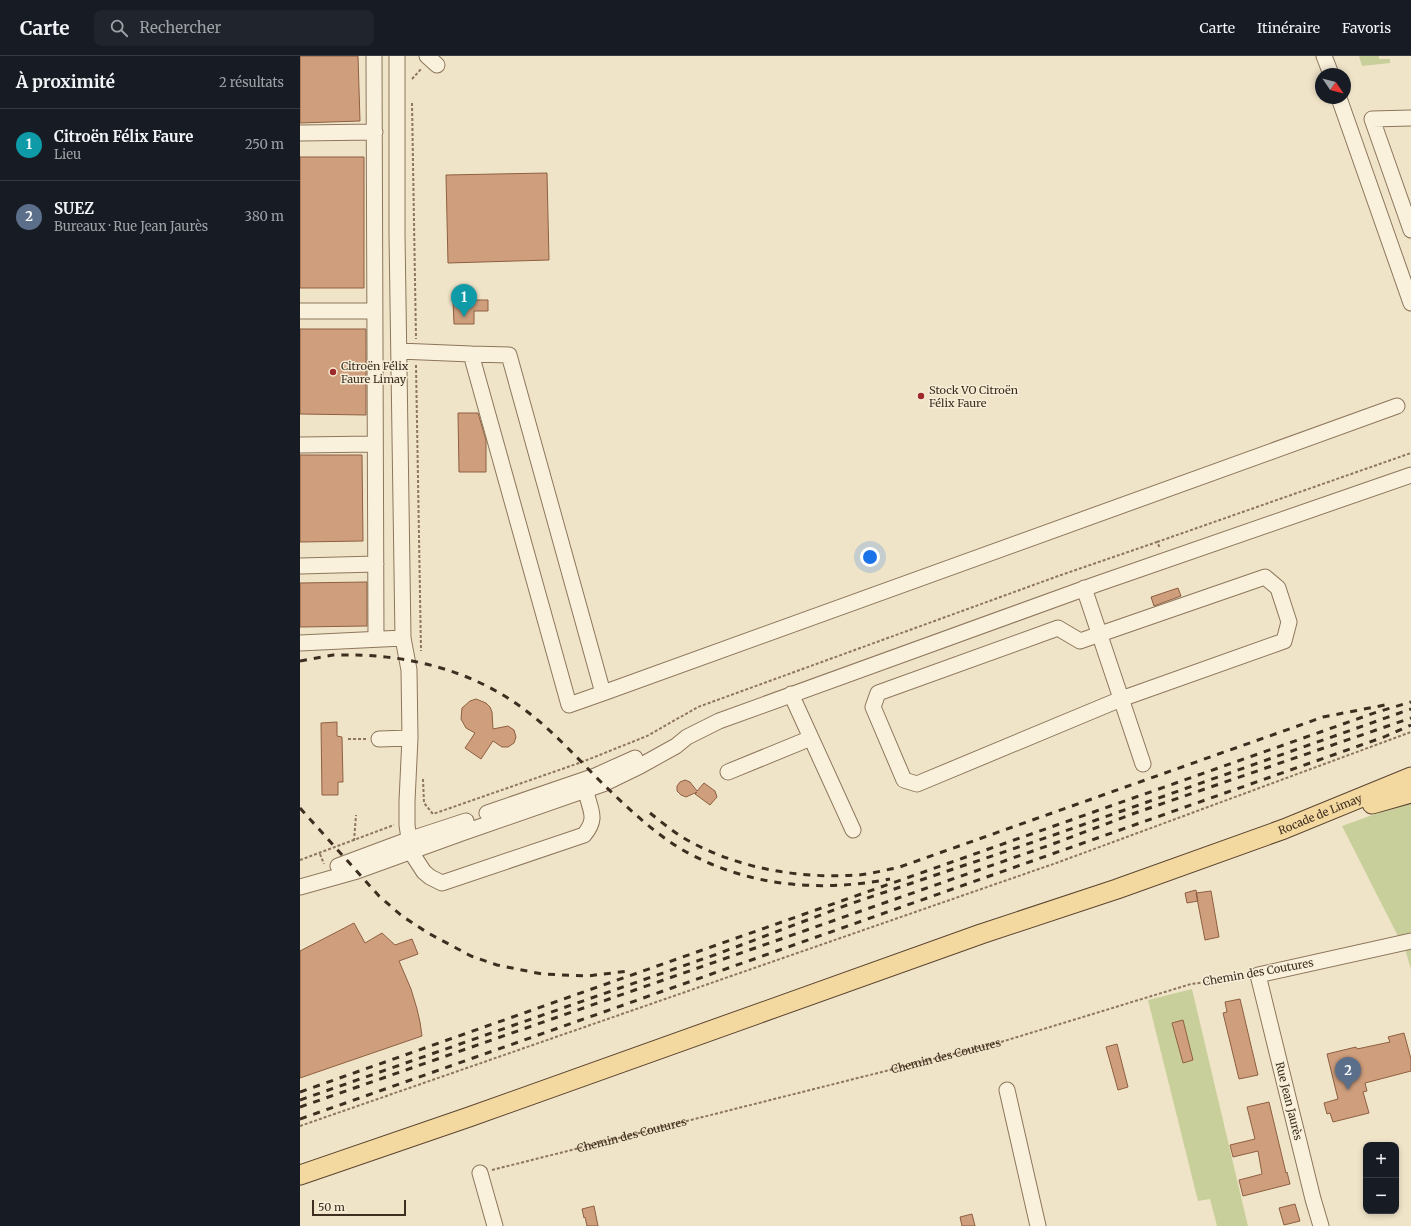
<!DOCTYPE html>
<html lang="fr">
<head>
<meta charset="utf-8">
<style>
	:root { --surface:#171b24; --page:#20242c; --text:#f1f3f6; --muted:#9ea1a6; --line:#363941; --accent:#7c3aed }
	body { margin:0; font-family:Merriweather,serif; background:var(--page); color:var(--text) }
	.controls { position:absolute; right:12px; bottom:12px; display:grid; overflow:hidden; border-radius:8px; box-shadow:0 2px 6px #0003 }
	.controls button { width:36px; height:36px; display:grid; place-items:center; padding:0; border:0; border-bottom:1px solid var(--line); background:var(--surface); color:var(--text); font:20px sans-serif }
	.compass { position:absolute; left:1015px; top:12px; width:36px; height:36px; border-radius:50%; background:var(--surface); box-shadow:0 2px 6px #0003; rotate:125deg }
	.scale { position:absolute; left:12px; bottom:10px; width:94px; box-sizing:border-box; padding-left:4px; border:2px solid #3d2e20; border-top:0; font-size:11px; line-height:14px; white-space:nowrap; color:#3d2e20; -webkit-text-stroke:3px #f7eed8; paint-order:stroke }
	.you { position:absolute; left:570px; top:501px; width:14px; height:14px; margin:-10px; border:3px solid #fff; border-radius:50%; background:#1a73e8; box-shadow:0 0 0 6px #1a73e833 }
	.badge { display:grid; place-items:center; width:26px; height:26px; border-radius:50%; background:var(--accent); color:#fff; font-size:13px; font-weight:700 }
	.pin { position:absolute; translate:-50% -33px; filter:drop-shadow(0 1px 2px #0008) }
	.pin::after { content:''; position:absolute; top:21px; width:14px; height:12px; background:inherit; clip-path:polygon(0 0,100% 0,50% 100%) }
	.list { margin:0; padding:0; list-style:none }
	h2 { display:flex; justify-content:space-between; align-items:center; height:52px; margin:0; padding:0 16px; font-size:17px }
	h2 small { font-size:13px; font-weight:400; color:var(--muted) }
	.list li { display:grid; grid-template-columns:26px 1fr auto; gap:12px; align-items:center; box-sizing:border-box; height:72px; padding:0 16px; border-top:1px solid var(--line) }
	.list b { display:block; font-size:15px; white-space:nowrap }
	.list p { margin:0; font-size:13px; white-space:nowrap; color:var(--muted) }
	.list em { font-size:13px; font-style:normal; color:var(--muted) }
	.icon { flex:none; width:22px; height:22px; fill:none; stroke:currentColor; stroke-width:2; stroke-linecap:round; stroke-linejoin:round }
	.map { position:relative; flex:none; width:1111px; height:1170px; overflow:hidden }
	header { display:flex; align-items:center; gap:24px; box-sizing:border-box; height:56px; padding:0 20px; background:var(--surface); border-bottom:1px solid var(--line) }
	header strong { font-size:19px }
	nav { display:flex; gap:22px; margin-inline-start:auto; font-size:14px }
	.search { width:280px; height:36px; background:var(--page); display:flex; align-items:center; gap:10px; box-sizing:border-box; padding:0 14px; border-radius:8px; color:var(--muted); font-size:15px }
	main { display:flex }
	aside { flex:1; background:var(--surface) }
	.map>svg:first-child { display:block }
	.green { fill:#c9cf9b }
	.building { fill:#cf9f7d; stroke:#8d5f41 }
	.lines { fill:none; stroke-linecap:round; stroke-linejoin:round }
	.minor-casing { stroke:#8d765c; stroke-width:17 }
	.major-casing { stroke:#5b4430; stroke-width:21 }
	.path { stroke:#8d765c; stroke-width:2; stroke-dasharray:3 2; stroke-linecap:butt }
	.minor { stroke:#faf1dc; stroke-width:15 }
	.major { stroke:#f3d9a0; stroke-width:19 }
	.rail { stroke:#3d2e20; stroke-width:3; stroke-dasharray:7 7; stroke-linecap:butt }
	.poi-dot { fill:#9e2a2b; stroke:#f7eed8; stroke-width:1.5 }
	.labels { text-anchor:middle; stroke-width:3; stroke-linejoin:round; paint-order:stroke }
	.poi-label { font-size:11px; fill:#3d2e20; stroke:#f7eed8; text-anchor:start }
	.street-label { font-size:11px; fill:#3d2e20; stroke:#f7eed8 }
</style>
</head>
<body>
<header>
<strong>Carte</strong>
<div class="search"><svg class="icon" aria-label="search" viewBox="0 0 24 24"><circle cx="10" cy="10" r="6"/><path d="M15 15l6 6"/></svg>Rechercher</div>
<nav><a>Carte</a><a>Itinéraire</a><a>Favoris</a></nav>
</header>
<main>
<aside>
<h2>À proximité<small>2 résultats</small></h2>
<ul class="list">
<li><span class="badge" style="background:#0f9aa8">1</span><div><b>Citroën Félix Faure</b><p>Lieu</p></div><em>250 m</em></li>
<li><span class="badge" style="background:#5c6f8a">2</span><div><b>SUEZ</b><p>Bureaux · Rue Jean Jaurès</p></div><em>380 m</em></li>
</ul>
</aside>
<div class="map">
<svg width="1111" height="1170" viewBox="0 0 1111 1170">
	<rect width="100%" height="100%" fill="#f0e4c8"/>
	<path class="green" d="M1059 0H1079V3H1090V7L1062 10Z
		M1111 745V914L1106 896 1042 770Z
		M892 933 948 1170H917L910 1143 898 1145 848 944Z"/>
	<path class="building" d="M0 0H58L60 65 0 67Z
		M0 101H64V232H0Z
		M247 117 249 204 148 207 146 119Z
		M153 244H188V255H174V268H154Z
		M0 273H66V359L0 358Z
		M158 357H178L186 384V416H159Z
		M0 399H62L63 485 0 486Z
		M67 526V570L0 571V527Z
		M878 532 881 540 854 550 851 541Z
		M176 643 186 647 190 651 192 656 193 673 208 670 214 674 216 681 214 687 208 691H202L193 685 181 703 165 692 175 677 166 672 161 663 162 652 170 645Z
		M37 666V680L42 681 43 726H38V739H22L21 667Z
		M385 724 390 726 397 735 404 727 415 735 417 741 410 749 395 738 397 736 386 741 381 739 377 735V730L380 726Z
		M896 834 898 845 887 847 885 837Z
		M911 835 919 881 905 884 896 837Z
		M54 867 65 887 82 877 95 889 112 883 118 898 99 905 111 933 117 953 120 966 122 980 0 1022V895Z
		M940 943 958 1019 939 1023 923 957 927 956 925 946Z
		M883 964 893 1004 883 1007 872 967Z
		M1104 977 1111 1003V1015L1065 1027 1067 1035 1063 1036 1069 1057 1033 1066 1030 1057 1027 1058 1024 1047 1038 1043 1027 998 1056 991 1057 993 1090 986 1088 981Z
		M817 988 828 1031 818 1034 806 991Z
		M969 1046 986 1117 987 1116 990 1128 943 1140 939 1124 962 1118 958 1095 933 1101 930 1089 955 1083 947 1051Z
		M995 1148 1000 1165 984 1169 979 1152Z
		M294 1150 298 1170H287L285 1161 284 1162 282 1153Z
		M672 1158 675 1170H662L660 1161Z"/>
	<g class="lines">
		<g class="minor-casing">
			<path id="minor" d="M74 0 76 583
				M97 0V178L103 582 109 614 110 682 107 745V769L111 796 124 816 130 821 142 827 284 779C299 761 289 754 286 734
				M127 0 137 9
				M1024 0 1031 18
				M1039 42 1111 247
				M1111 62 1072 63 1111 174
				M0 77 75 76
				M0 255H75
				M99 295 171 298 269 649 303 637 209 299 171 298
				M0 389 75 388
				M0 510 76 508
				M965 521 978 532 989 566 984 585 821 643 617 728 604 724 573 651 578 637 758 572 780 585Z
				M784 532 843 708
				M0 587 103 582
				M303 637 1097 350
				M491 638 553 774
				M79 683 110 682
				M428 716 511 682
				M187 757 295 720 335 702
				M38 810 105 785 166 765
				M0 831 57 815 162 777 303 728 340 710 376 690 387 681 419 665 797 528 1111 419
				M707 1034 738 1170
				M180 1117 195 1170
				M1021 1170 1013 1143 958 919 1111 885"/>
		</g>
		<g class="major-casing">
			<g id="major">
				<path d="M1072 748 1111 737"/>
				<path id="s2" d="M0 1119 169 1061 681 878 817 833 984 773 1111 721"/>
			</g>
		</g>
		<g class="path">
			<path d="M112 23 122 12"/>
			<path d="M112 47 116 283"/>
			<path d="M116 309 121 595"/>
			<path d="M857 486 1111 397"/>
			<path d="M48 683H67"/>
			<path d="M123 723 124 747 133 758 282 706 347 680 398 651 761 519 857 486 860 492"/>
			<path d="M54 785 56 759"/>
			<path d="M20 798 24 808"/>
			<path d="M0 804 94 769"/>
			<path d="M0 1070 759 806 1111 676"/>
			<path id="s1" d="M192 1114 701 986 891 928 945 921"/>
		</g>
		<use href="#minor" class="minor"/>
		<use href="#major" class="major"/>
		<path class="rail" d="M0 605C11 603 22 601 33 599 40 599 49 599 56 599 111 600 168 615 214 646 248 669 275 700 304 729 330 754 358 781 390 798 453 831 521 836 590 823
			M0 752 79 840 102 860 128 877 171 900 197 909 242 918 287 920 329 915
			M350 757C360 765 371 774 382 781 434 812 498 823 558 819 571 818 584 814 597 812L1023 661 1085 649
			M0 1036 1077 656 1111 646
			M0 1044 420 897 547 849 748 781 1111 653
			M0 1051 750 789 838 756 1111 662
			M0 1063 1084 681 1111 669"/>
	</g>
	<g class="poi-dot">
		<circle cx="33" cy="316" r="4"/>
		<circle cx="621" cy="340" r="4"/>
	</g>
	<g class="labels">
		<g class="poi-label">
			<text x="41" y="314">Citroën Félix<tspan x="41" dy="13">Faure Limay</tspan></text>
			<text x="629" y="338">Stock VO Citroën<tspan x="629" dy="13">Félix Faure</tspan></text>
		</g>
		<g class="street-label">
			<text dy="4" stroke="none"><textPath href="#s2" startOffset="1082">Rocade de Limay</textPath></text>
			<text transform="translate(958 916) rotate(-10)" y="4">Chemin des Coutures</text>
			<text dy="4" stroke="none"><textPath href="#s1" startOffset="468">Chemin des Coutures</textPath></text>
			<text transform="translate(989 1045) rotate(76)" y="4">Rue Jean Jaurès</text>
			<text dy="4" stroke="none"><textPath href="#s1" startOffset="144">Chemin des Coutures</textPath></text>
		</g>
	</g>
</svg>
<div class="controls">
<button>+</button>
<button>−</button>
</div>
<svg class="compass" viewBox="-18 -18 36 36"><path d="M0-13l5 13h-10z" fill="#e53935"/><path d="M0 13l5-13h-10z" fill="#9ea1a6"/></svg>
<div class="scale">50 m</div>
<div class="you"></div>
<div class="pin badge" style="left:164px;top:261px;background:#0f9aa8">1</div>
<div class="pin badge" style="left:1048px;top:1034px;background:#5c6f8a">2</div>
</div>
</main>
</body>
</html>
